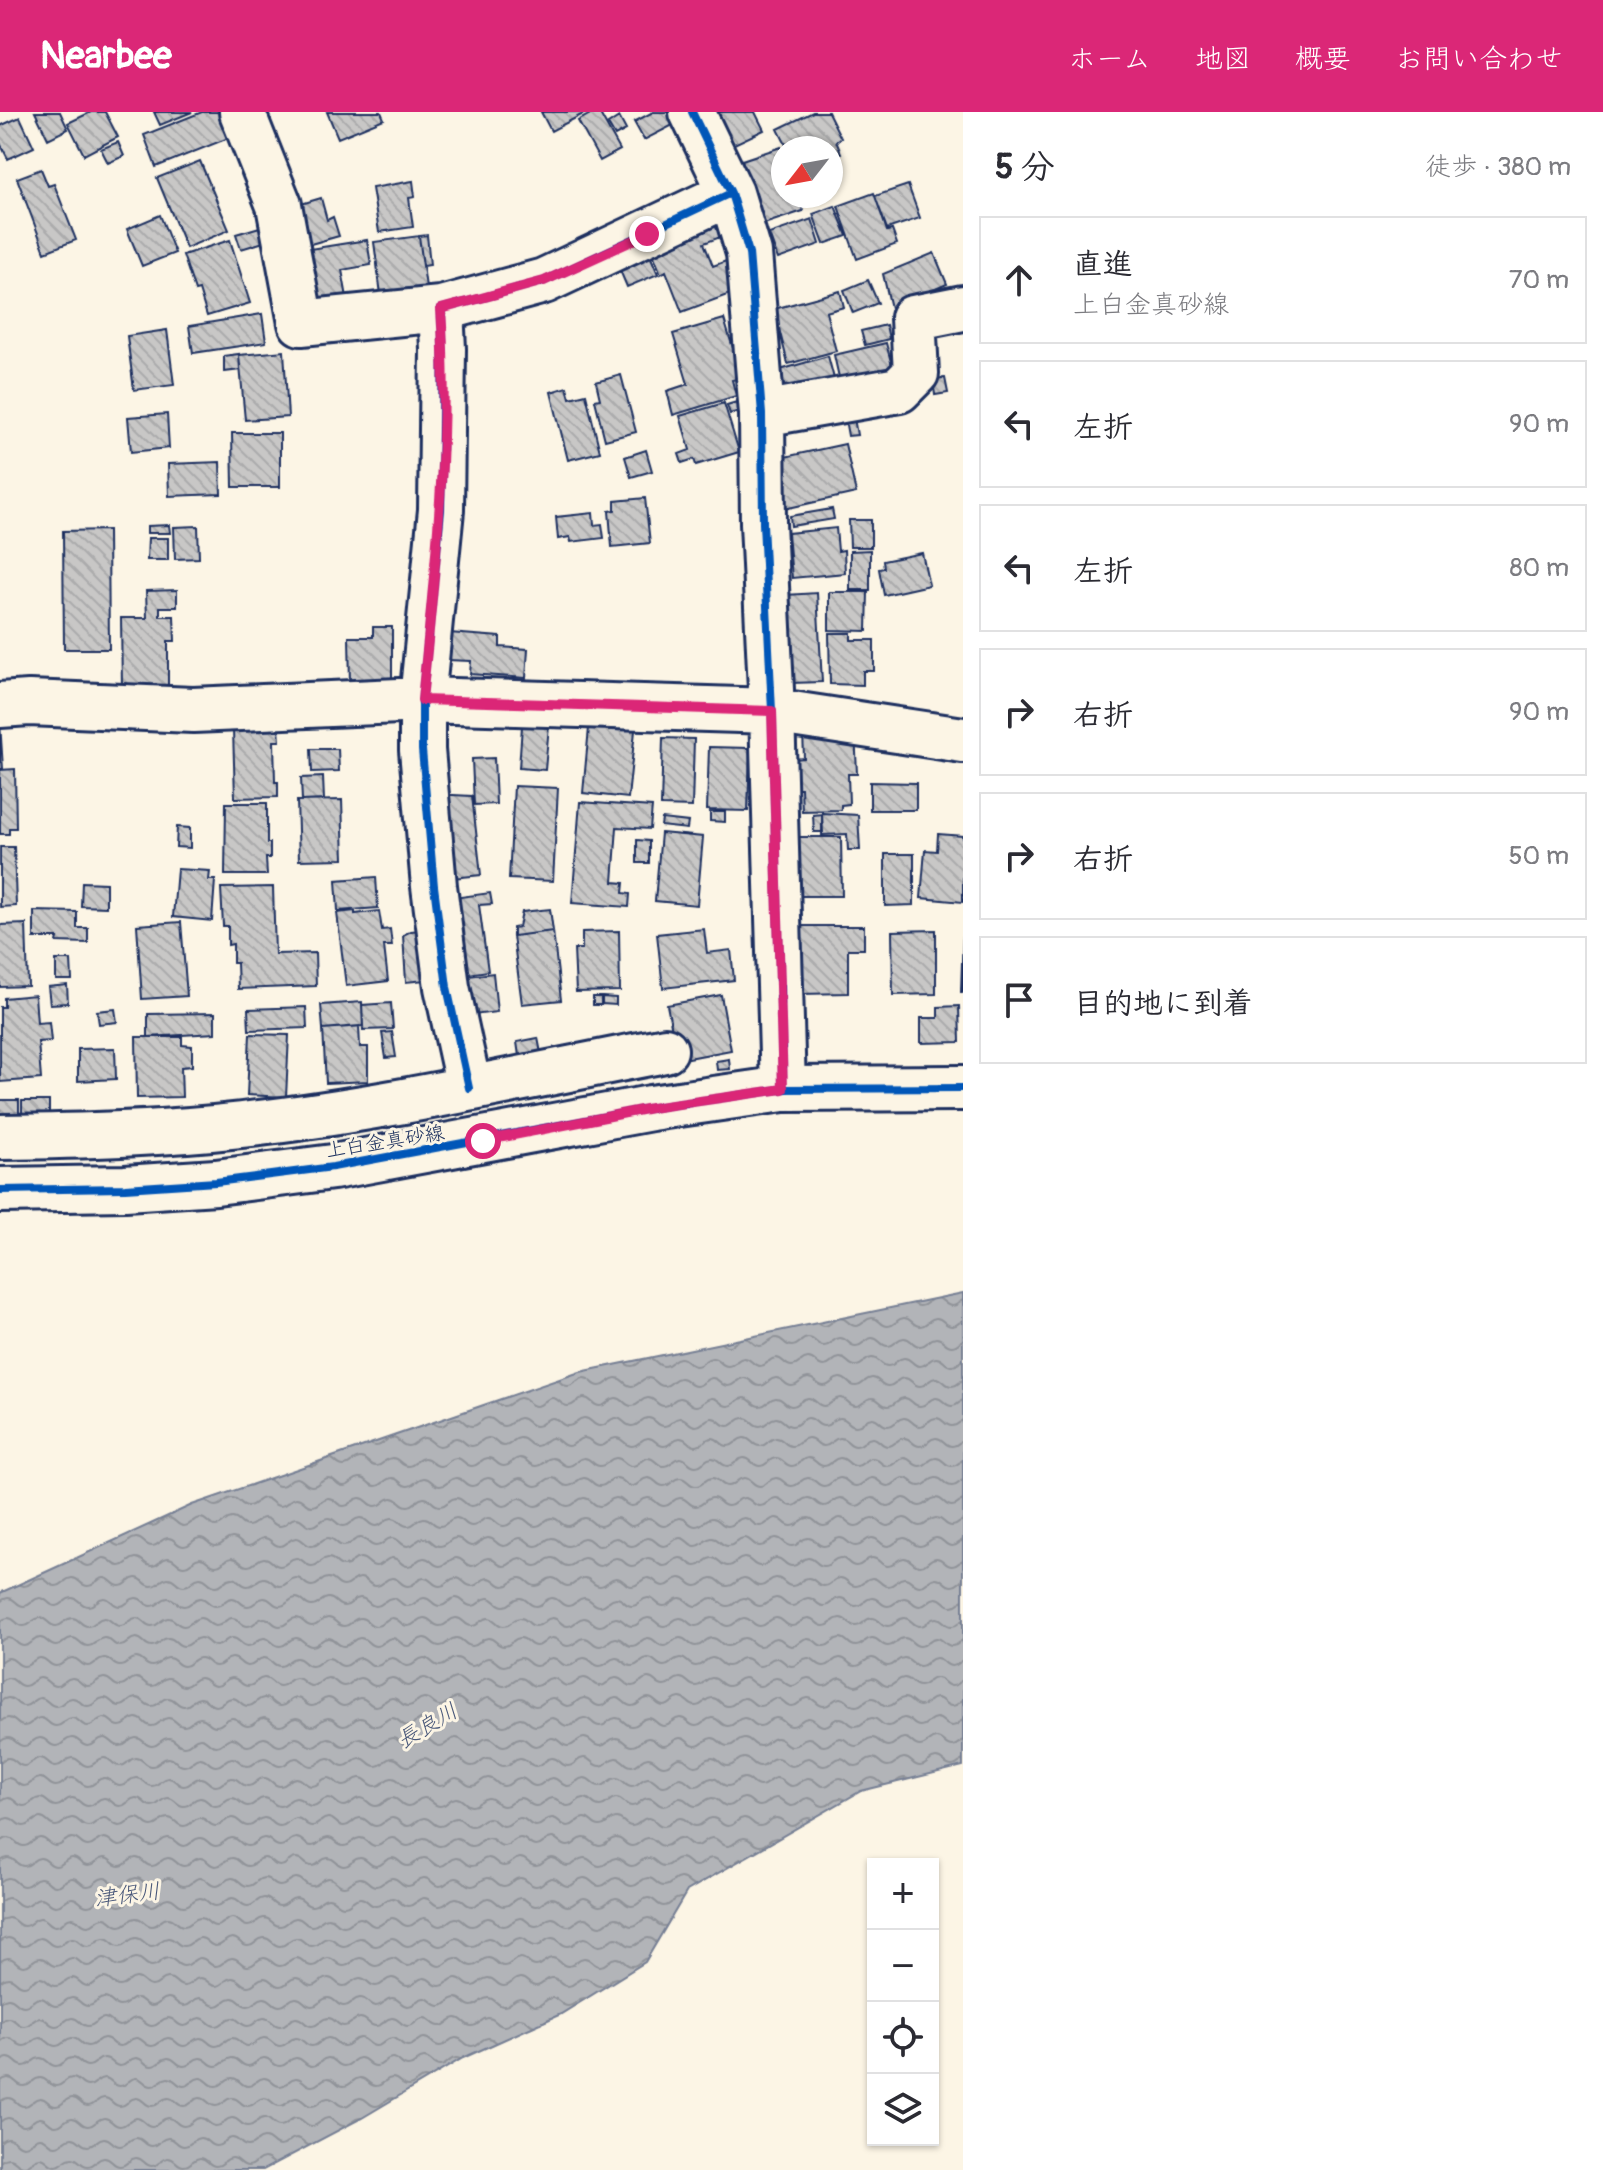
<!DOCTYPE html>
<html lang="ja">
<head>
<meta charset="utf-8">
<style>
	:root { --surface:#fff; --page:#f7f7f7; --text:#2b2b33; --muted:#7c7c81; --line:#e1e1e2; --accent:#db2777 }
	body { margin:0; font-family:Pangolin,"Klee One",sans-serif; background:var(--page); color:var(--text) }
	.controls { position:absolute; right:24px; bottom:24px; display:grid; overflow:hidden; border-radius:0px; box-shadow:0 2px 6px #0004 }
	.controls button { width:72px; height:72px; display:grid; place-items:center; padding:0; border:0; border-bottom:2px solid var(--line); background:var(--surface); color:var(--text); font:40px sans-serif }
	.compass { position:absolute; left:771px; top:24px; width:72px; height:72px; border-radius:50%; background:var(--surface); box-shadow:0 2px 6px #0004; rotate:239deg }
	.stop { position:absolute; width:24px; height:24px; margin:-18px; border:6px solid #db2777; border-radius:50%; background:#fff }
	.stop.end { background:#db2777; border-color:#fff; box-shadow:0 2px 8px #0008 }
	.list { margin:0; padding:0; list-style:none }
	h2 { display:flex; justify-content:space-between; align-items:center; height:104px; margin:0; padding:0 32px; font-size:34px }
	h2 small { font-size:26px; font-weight:400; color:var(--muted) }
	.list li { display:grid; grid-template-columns:52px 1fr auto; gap:24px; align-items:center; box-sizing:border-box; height:128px; margin:0 16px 16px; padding:0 16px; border:2px solid var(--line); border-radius:0px }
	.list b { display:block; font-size:30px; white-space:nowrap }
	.list p { margin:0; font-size:26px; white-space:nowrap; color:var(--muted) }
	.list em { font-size:26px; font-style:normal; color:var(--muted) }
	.icon { flex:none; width:44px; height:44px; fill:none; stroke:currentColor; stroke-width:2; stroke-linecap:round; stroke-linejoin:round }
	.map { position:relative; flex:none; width:963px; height:2058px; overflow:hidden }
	header { display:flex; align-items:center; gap:48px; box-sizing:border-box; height:112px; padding:0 40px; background:var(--accent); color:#fff }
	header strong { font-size:38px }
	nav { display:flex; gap:44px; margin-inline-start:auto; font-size:28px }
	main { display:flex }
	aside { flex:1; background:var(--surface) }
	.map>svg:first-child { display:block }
	.water { fill:url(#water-waves); stroke:#767f94; stroke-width:2 }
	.building { fill:url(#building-back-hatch); stroke:#1b2f5e; stroke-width:2 }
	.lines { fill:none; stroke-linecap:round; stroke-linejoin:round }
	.minor-casing { stroke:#1b2f5e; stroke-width:50 }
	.major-casing { stroke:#1b2f5e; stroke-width:50 }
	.minor { stroke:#fcf5e5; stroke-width:44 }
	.major { stroke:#fcf5e5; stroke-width:44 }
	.cycleway-casing { stroke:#fcf5e5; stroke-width:13 }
	.cycleway { stroke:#0057b8; stroke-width:8 }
	.route { stroke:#db2777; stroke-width:10 }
	.labels { text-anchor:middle; stroke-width:6; stroke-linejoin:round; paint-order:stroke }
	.street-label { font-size:20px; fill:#1b2f5e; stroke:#fcf5e5 }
	.water-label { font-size:22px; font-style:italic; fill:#485779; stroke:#fcf5e5 }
</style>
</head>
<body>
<header>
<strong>Nearbee</strong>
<nav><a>ホーム</a><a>地図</a><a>概要</a><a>お問い合わせ</a></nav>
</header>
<main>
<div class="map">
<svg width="963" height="2058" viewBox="0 0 963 2058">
	<defs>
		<pattern id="water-waves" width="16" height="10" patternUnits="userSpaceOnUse" patternTransform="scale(2)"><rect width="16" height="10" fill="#b2b4b8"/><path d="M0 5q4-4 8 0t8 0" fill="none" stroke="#909399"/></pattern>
		<pattern id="building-back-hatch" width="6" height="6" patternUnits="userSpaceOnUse" patternTransform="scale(2)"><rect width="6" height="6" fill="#c8c7c6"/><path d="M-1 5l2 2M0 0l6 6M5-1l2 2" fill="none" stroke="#ababac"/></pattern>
	</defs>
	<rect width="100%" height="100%" fill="#fcf5e5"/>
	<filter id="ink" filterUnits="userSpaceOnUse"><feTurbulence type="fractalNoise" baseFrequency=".0125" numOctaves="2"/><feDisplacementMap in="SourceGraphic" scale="16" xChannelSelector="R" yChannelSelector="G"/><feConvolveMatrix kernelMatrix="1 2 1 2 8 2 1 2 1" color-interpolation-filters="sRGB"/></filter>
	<g filter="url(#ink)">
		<path class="water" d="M963 1181V1654L861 1679 687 1779 645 1850 561 1902 463 1946 362 2006 263 2058H0V1481L192 1393 580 1260Z"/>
		<path class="building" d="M35 0H60L68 17 48 27Z
			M91 0H105L118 25 84 43 68 11Z
			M154 0H192L160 13Z
			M202 0H227L236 23 156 55 144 23Z
			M327 0H381L384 7 338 26Z
			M541 0H587L551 19Z
			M594 0H599L620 38 600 49 578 9Z
			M653 0H672L677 11 644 28 634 10Z
			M712 0H755L764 18 728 35Z
			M813 0H828L841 26 836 29 841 41 831 46V36H793L791 31 786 33 778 17Z
			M20 5 34 35 8 47 0 31V14Z
			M619 5 626 18 615 24 608 12Z
			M118 30 124 44 108 51 101 37Z
			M781 35 783 84H798L803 99 764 112 742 48Z
			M200 49 229 118 186 136 157 66Z
			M41 57 48 74 54 72 76 128 45 140 17 66Z
			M413 69 415 85 409 86 413 115 379 120 372 76Z
			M908 73 920 106 887 117 875 84Z
			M874 81 887 119 892 118 897 132 857 147 838 94Z
			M321 86 327 108 333 105 339 124 300 135 288 96Z
			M835 94 847 124 824 132 813 102Z
			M160 103 175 141 142 154 127 117Z
			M812 107 820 132 778 147 769 122Z
			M721 109 726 123 704 131 713 154 726 149 738 179 682 200 666 159 661 162 651 136Z
			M263 114 267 129 241 137 236 122Z
			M427 123 430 153 423 154 419 124Z
			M419 124 427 183 382 190 374 130Z
			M230 128 250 191 207 204 199 178 195 179 183 143Z
			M367 128 371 153 342 158 348 191 307 198 297 139Z
			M934 141 947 172 891 196 883 162Z
			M650 143 658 162 627 175 619 156Z
			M868 168 878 191 853 201 844 178Z
			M840 179 844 195 826 200 836 239 788 252 774 197Z
			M262 202 266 230 193 241 189 214Z
			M724 207 742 266 732 268 736 284 673 303 667 279 688 272 673 222Z
			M886 213 889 227 865 233 861 219Z
			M167 218 174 273 134 278 127 224Z
			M886 231 895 265 842 279 834 243Z
			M284 239 288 305 245 308 239 243Z
			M239 242 240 258 224 260V244Z
			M828 244 837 278 789 291 780 258Z
			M621 263 636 320 605 328 595 288 600 287 596 270Z
			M945 266 948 281 935 283 933 267Z
			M567 275 570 286 586 282 600 340 568 348 551 280Z
			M743 288 745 297 730 302 727 293Z
			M724 291 739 340 696 353 694 347 682 351 679 342 690 338 680 304Z
			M853 300 857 323 848 324 844 302Z
			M167 302 169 336 131 340 128 305Z
			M232 321H280V375H233Z
			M845 332 856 381 784 397 780 346Z
			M646 338 652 359 631 365 625 345Z
			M220 350 221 382 169 384 168 352Z
			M645 386 650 431 612 435 609 399 615 398V389Z
			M832 397 834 407 791 414 790 404Z
			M593 401 594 413 602 412 604 426 571 430 570 425 558 427 556 405Z
			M849 408H871V435H850Z
			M169 413 170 421H147V414Z
			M198 414 199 446 175 447 174 415Z
			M836 416 838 439 844 438 845 461 792 466 788 421Z
			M108 418 109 537H64L63 419Z
			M148 426H168V448H147Z
			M870 438V478H850V439Z
			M922 441 929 473 884 483 879 457 884 456 883 449Z
			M177 478V495H160V504H174L175 529H168V574L122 575 121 506H147L146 479Z
			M829 480H868L867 519 829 518Z
			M817 481 822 570 791 571 786 483Z
			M373 515H392V571L350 572 349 525H373Z
			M449 521 500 525V535L528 537 526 566 470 562 471 549 447 548Z
			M829 521H851V528H874V559H863V573L830 572Z
			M523 600 550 602 545 658 519 656Z
			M590 605 636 609 628 686 583 681Z
			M0 610 3 657H0Z
			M279 616 280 629H274L275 670H278V685L235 686 233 617Z
			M855 618 857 662H848L849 692 841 693V698L802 699 801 676H794L793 647 804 646 803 620Z
			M663 626 694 627 692 695 661 694Z
			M709 635 750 636 748 699 707 698Z
			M311 637H338L339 659 312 660Z
			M494 646 496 692 474 693 472 647Z
			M15 657 16 716H9V722H0V658Z
			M323 665 324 688 302 689 301 666Z
			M870 670 916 671V698H870Z
			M514 674 558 676 553 769 509 767Z
			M433 682 472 684 481 763 443 767Z
			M342 688 344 747 299 748 297 689Z
			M580 690 652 695 650 717 617 715 613 770 624 771 623 781 630 782 629 795 572 791Z
			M226 691H267V731H270V746H266L267 763H225Z
			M710 700H725V710L710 709Z
			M822 701 858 703 860 738H848L847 722 822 723Z
			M822 702 823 720H814L813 703Z
			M662 707 688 710 687 717 661 714Z
			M177 715 190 716V736L176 735Z
			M661 721 703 725 697 793 655 789Z
			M938 722 963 724V790L921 786 925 738 937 739Z
			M799 725H841L842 784H800Z
			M637 728 649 729V751H637Z
			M0 735H14L16 794 0 795Z
			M885 742H914V793L885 794Z
			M177 757 210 759 209 768H215L212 809 173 805Z
			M376 765 378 796 338 799 336 768Z
			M82 770 106 771V795L81 794Z
			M273 775 275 842 315 841 316 874 238 877 237 851H233V832L228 833V814H223L221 776Z
			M490 781 492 792 479 793 488 859 455 864 445 787Z
			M550 797 553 819 513 824V816L519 815 522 800Z
			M34 799 77 800V816H88V831L57 830 58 826H34Z
			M355 799V802L379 799 382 818 390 817 392 834H384L388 869 346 874 337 801Z
			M181 810 187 884 142 887 137 813Z
			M26 812 28 874 0 875V813Z
			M800 814H864V837H848V881L801 882Z
			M430 817 435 867 406 870 403 823 411 819Z
			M704 817 707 841 731 838 734 868 663 876 657 822Z
			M936 818V882L893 883 892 819Z
			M553 819 561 888 522 892 513 824Z
			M619 819 620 879 576 880 574 837H582V820Z
			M963 820V880H961Z
			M56 848H71L72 868H56Z
			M493 861 497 900 466 904 460 865Z
			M67 873 68 891 50 892 48 875Z
			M35 883 37 911 49 910 51 929 38 930 41 967 0 970V895H4V886Z
			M721 883 731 938 678 948 667 893Z
			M593 885H601V893H593Z
			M602 885 616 886V893L602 892Z
			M362 890 363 914 323 917 321 893Z
			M391 891 393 917 363 918 362 893Z
			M959 894 960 930 921 931V906H938V895Z
			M306 895 307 916 249 918 248 897Z
			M115 897 117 910 99 912 97 899Z
			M215 901V921L148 925V902Z
			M359 914 360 935H368V969L326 971 323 917Z
			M392 920 396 945 386 946 382 921Z
			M250 922 289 923 286 985 247 983Z
			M136 925H182V933L192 934V954L181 955 182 985 137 986Z
			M538 926 542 946 520 951 517 930Z
			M115 936 116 967 78 969V937Z
			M729 947 730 957 717 958 716 949Z
			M0 988H19V1009H0Z
			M22 989H49V1009H22Z"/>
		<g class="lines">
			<g class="minor-casing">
				<path id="minor" d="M242 0 279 93 301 211 441 197 544 169 731 81
					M692 0 731 81 749 141 762 302 763 411 772 599 783 977
					M441 197 443 237 441 398 422 588V638L434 774 447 875 469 976
					M762 302 899 278 916 261 913 206 963 196
					M0 593 29 591 193 598 422 588 772 599 963 628
					M0 1025C80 1024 162 1022 242 1013 384 997 525 965 665 938"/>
			</g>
			<g class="major-casing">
				<path id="major" d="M0 1078 125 1076 216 1070 333 1055 651 996 783 977 963 976"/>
			</g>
			<use href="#minor" class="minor"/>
			<use href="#major" class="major"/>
			<g class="cycleway-casing">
				<path id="cycleway" d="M692 0 731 81 749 141 762 302 763 411 772 599 783 977
					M469 976 447 875 434 774 422 638V588L441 398 443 237 441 197 544 169 731 81
					M0 1078 125 1076 216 1070 333 1055 651 996 783 977 963 976"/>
			</g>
			<use href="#cycleway" class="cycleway"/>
		</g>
	</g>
	<g class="lines" filter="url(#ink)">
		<path class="route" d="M483 1029 651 996 783 977 772 599 422 588C435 458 450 328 441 197L544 169 647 122"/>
	</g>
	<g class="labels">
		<g class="street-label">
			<text transform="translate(385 1029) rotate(-9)" y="7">上白金真砂線</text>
		</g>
		<g class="water-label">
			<text transform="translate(427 1613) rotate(-31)" y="8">長良川</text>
			<text transform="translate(127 1782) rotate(-7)" y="8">津保川</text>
		</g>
	</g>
</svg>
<div class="controls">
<button>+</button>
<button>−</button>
<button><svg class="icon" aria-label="locate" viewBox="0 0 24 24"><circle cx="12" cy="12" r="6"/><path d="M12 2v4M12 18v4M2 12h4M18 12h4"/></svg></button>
<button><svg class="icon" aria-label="layers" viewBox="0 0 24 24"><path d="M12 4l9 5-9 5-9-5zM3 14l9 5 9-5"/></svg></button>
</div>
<svg class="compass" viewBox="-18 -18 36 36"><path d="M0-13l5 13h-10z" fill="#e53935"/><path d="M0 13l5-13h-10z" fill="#7c7c81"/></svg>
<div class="stop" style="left:483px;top:1029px"></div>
<div class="stop end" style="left:647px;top:122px"></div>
</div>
<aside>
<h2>5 分<small>徒歩 · 380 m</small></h2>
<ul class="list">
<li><svg class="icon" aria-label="ahead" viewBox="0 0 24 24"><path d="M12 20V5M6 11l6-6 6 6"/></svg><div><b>直進</b><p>上白金真砂線</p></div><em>70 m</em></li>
<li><svg class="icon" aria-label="left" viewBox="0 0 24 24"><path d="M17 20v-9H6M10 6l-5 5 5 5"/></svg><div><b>左折</b></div><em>90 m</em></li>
<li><svg class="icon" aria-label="left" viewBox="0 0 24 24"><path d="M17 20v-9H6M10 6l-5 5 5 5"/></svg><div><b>左折</b></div><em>80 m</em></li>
<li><svg class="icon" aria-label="right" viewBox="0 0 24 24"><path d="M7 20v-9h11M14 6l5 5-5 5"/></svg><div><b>右折</b></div><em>90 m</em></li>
<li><svg class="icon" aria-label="right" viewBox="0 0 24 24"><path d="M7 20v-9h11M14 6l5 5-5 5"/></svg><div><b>右折</b></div><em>50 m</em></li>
<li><svg class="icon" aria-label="arrive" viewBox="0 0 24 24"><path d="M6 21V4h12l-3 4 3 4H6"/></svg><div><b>目的地に到着</b></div></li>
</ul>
</aside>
</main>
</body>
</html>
